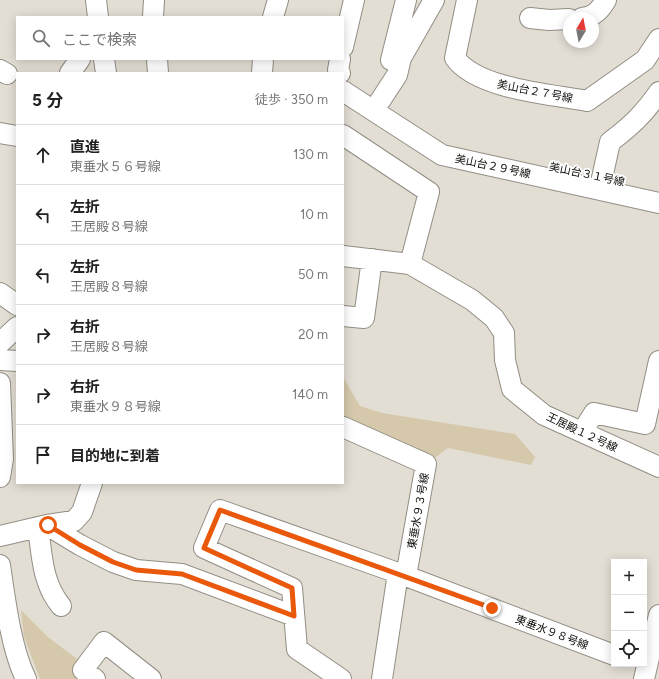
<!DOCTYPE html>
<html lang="ja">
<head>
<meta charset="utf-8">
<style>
	:root { --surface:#fff; --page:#f6f6f6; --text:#222; --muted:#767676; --line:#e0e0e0 }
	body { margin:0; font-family:Figtree,"Noto Sans JP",sans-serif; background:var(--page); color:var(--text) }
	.controls { position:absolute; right:12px; bottom:12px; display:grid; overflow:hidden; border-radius:0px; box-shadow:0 2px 10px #0003 }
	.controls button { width:36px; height:36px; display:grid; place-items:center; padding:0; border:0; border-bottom:1px solid var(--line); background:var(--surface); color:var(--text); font:20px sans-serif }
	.compass { position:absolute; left:563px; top:12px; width:36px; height:36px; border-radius:50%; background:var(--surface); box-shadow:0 2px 10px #0003; rotate:10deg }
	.stop { position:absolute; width:12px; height:12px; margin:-9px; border:3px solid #ea580c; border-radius:50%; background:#fff }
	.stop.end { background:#ea580c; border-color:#fff; box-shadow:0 1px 4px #0008 }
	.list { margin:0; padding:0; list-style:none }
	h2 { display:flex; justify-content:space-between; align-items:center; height:52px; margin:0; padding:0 16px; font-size:17px }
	h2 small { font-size:13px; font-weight:400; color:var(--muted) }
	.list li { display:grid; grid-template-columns:26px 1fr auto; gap:12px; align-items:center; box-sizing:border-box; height:60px; padding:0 16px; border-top:1px solid var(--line) }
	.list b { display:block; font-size:15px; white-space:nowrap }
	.list p { margin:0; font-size:13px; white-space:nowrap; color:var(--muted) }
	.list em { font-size:13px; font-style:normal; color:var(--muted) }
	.icon { flex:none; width:22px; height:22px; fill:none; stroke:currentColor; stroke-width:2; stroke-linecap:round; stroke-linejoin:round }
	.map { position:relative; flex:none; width:659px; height:679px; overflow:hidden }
	.search { position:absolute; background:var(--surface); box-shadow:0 2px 10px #0003; left:16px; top:16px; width:328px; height:44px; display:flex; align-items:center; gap:10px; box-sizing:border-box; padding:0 14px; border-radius:0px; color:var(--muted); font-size:15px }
	.panel { position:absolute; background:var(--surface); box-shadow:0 2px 10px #0003; left:16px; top:72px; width:328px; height:412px; border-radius:0px }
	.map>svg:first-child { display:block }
	.green { fill:#d5c8ab }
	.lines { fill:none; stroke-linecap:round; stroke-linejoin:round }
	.minor-casing { stroke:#928e84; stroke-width:22 }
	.minor { stroke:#fff; stroke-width:20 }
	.route { stroke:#ea580c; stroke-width:5 }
	.labels { text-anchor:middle; stroke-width:3.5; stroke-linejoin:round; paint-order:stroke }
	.street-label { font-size:11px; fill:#0f0e0a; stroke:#fff }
</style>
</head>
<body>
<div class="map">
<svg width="659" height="679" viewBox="0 0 659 679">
	<rect width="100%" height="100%" fill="#e3ded4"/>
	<path class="green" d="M343 377 360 406 382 413 515 434 535 457 531 465 448 448 432 460 343 423Z
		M21 610 48 637 81 662 88 679H40L24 637Z"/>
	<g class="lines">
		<g class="minor-casing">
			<path id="minor" d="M96 0 98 17
				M467 0 455 58C477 89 550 94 587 101L645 60 659 39
				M153 17 154 0
				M273 17 278 0
				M530 18 549 20 569 19
				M582 18C594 17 600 10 606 0
				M343 47 354 0
				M104 59 106 73
				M157 59 158 73
				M391 60 406 0
				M0 70 7 74
				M70 73 80 59
				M262 73 263 59
				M340 73 338 70 340 59
				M343 91 442 155 659 203
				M380 101 397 75 401 58 434 0
				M0 133 17 136
				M343 135 429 192 410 264
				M602 178 610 142C631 126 644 114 659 92
				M343 256 410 264 472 300 494 318 504 333 505 360 512 389 544 415 659 467
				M0 293 17 305
				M343 316 364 318 372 259
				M0 343 17 327
				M0 360 17 361
				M0 383 3 459 0 477
				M343 427 426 464 406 576
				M582 432 594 413 645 424 659 361
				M47 525 80 545 113 562 136 570 182 574 294 616
				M38 527C42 555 42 583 61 606
				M0 536 47 525 74 521 82 512 92 483
				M0 565C5 599 11 649 26 679
				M95 679 83 670 104 642 151 679
				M341 679 297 649 292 588 204 548 220 510 398 573 614 655
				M382 679 398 573
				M644 679 659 615"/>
		</g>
		<use href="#minor" class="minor"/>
	</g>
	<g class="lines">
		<path class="route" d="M48 525 80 545 113 562 136 570 182 574 294 616 292 588 204 548 220 510 492 608"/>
	</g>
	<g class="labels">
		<g class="street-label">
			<text transform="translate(535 91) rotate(11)" y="4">美山台２７号線</text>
			<text transform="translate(493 166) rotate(12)" y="4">美山台２９号線</text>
			<text transform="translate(587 174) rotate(12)" y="4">美山台３１号線</text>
			<text transform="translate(582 432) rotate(25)" y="4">王居殿１２号線</text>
			<text transform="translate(418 511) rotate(-80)" y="4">東垂水９３号線</text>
			<text transform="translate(552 632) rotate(21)" y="4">東垂水９８号線</text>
		</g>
	</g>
</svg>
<div class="controls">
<button>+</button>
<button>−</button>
<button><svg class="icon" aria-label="locate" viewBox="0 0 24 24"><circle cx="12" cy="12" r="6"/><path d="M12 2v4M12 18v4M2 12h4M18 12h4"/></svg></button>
</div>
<svg class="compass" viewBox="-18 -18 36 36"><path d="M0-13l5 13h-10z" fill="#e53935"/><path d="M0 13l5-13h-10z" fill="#767676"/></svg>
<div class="stop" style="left:48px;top:525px"></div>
<div class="stop end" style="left:492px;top:608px"></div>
<div class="search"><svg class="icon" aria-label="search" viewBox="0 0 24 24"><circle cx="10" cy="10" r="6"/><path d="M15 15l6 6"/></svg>ここで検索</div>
<section class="panel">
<h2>5 分<small>徒歩 · 350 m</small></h2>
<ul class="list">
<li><svg class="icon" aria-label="ahead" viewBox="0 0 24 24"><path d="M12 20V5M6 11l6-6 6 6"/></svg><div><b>直進</b><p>東垂水５６号線</p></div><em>130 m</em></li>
<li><svg class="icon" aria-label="left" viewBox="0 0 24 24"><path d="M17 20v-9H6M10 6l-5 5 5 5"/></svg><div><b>左折</b><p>王居殿８号線</p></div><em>10 m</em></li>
<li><svg class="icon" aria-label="left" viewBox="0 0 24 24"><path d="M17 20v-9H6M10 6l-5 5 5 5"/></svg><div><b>左折</b><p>王居殿８号線</p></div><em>50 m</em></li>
<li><svg class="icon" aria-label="right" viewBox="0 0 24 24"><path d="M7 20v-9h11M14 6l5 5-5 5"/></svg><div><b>右折</b><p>王居殿８号線</p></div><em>20 m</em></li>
<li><svg class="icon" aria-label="right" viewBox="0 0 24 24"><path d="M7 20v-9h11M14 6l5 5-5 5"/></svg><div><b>右折</b><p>東垂水９８号線</p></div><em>140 m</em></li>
<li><svg class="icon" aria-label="arrive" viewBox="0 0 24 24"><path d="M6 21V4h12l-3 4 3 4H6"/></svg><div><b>目的地に到着</b></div></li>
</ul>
</section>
</div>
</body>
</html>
